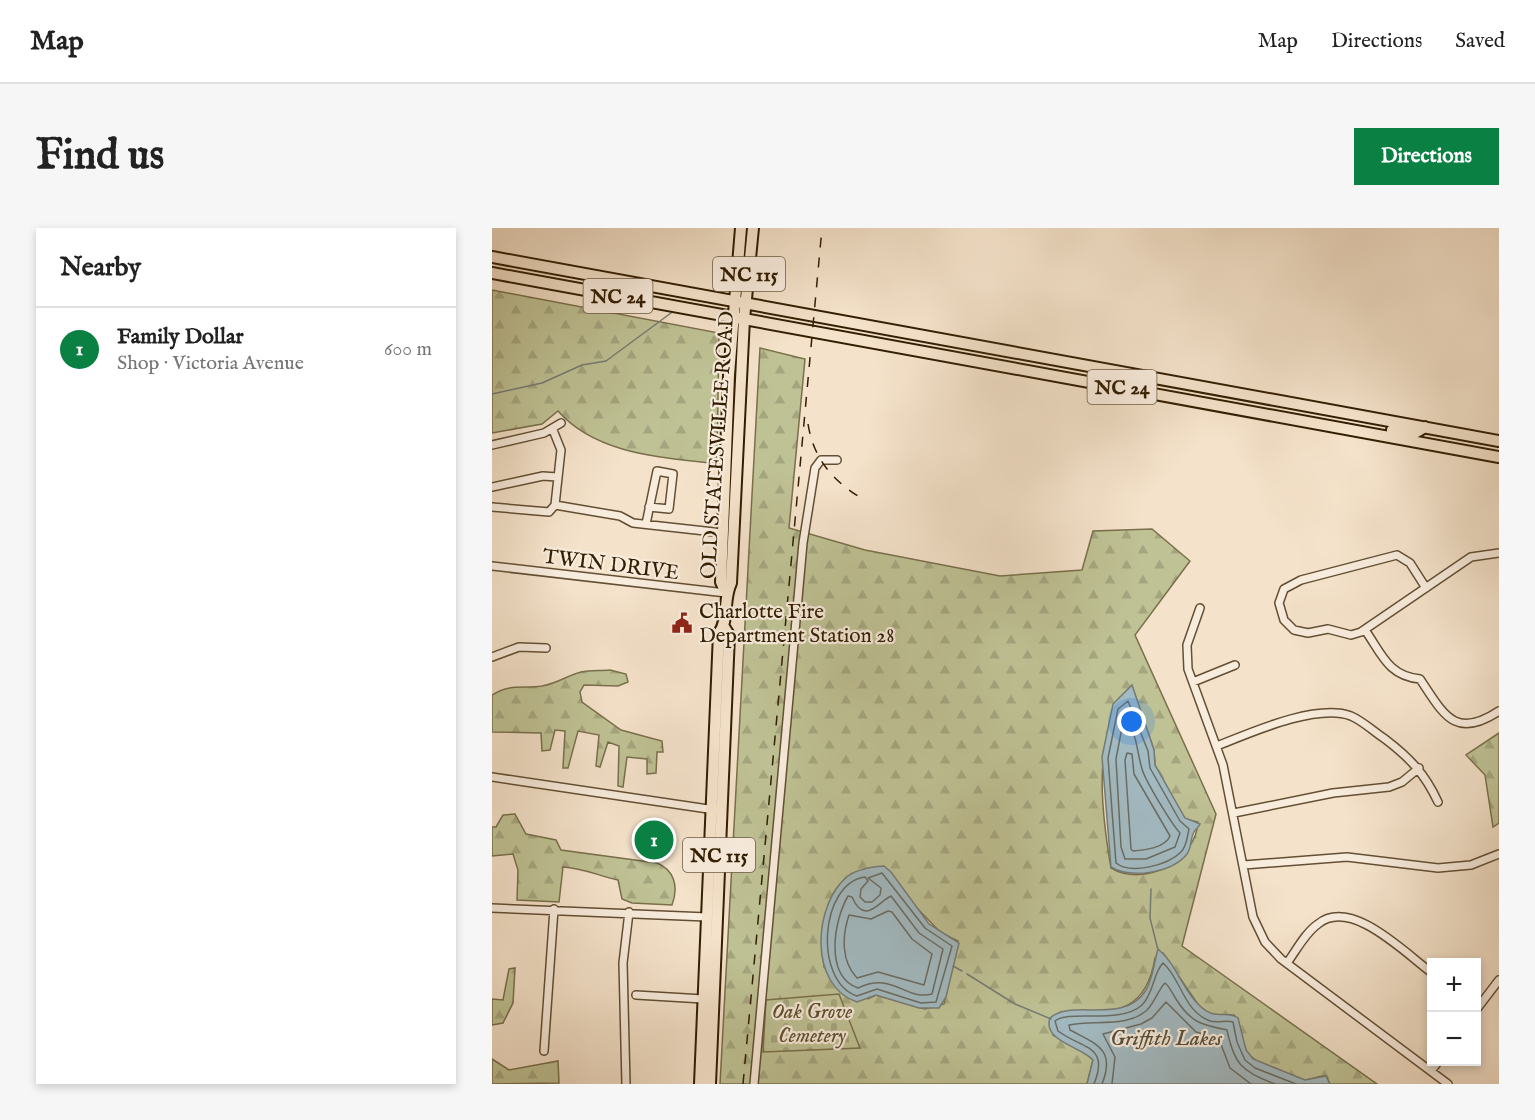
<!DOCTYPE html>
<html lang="en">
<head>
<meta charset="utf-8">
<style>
	:root { --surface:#fff; --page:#f6f6f6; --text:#222; --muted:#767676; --line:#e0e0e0; --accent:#0b8043 }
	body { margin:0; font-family:"IM FELL English",serif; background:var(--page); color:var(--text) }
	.controls { position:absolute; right:18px; bottom:18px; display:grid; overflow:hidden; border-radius:0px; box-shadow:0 3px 9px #0003 }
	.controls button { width:54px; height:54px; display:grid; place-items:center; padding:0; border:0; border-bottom:2px solid var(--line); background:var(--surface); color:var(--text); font:30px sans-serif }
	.you { position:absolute; left:640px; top:494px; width:21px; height:21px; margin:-15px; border:4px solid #fff; border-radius:50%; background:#1a73e8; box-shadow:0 0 0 9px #1a73e833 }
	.badge { display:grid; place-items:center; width:39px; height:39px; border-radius:50%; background:var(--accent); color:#fff; font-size:20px; font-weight:700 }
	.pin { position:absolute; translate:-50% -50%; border:3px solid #fff; box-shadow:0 2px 6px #0006 }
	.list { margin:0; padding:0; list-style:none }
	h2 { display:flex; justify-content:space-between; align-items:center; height:78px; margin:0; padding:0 24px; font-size:26px }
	h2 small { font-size:20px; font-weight:400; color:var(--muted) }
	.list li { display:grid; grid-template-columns:39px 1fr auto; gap:18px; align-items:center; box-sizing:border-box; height:84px; padding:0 24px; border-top:2px solid var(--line) }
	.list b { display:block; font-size:22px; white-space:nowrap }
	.list p { margin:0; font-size:20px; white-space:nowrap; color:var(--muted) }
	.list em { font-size:20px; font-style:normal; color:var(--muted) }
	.map { position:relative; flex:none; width:1007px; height:856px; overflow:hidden; border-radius:0px }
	header { display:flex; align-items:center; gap:36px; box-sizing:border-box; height:84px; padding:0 30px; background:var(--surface); border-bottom:2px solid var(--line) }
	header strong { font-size:28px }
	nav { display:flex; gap:33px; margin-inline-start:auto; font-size:21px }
	.intro { display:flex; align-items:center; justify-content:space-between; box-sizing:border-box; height:144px; padding:0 36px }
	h1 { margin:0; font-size:42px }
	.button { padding:15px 27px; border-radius:0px; background:var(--accent); color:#fff; font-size:21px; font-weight:700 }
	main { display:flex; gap:36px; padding:0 36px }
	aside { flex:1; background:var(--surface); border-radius:0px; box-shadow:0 3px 9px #0003 }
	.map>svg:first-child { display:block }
	.forest { fill:url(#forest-firs); stroke:#79704c; stroke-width:1.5; fill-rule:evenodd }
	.cemetery { fill:url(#cemetery-stones); stroke:#79704c; stroke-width:1.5 }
	.water { fill:#a2bac2; stroke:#767c75; stroke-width:1.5 }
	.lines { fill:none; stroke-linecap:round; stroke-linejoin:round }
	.shore { stroke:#6a6c62; stroke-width:1.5 }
	.stream { stroke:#767c75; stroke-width:1.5 }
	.street-casing { stroke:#634f34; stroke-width:10 }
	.primary-casing { stroke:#331e02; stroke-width:14 }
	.street { stroke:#f8ecdd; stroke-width:7 }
	.primary { stroke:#f4e2ca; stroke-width:10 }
	.rail { stroke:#331e02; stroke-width:1.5; stroke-dasharray:10 10; stroke-linecap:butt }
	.labels { text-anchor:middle; stroke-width:4.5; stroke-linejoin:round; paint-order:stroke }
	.shield { fill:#f8ecdd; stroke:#6e5c44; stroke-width:1.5 }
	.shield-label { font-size:20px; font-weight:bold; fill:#331e02 }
	.street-label { font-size:21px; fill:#331e02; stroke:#f8ecdd }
	.poi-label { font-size:21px; fill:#331e02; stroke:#f8ecdd; text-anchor:start }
	.park-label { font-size:21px; font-style:italic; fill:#5d4f2e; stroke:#f8ecdd }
	.water-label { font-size:22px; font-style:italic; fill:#544d3c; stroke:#f8ecdd }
</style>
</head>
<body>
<header>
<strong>Map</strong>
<nav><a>Map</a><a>Directions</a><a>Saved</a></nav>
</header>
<div class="intro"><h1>Find us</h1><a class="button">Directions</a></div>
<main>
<aside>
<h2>Nearby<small></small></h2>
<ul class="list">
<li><span class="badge">1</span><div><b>Family Dollar</b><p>Shop · Victoria Avenue</p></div><em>600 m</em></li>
</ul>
</aside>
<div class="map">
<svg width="1007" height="856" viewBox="0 0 1007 856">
	<defs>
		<pattern id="forest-firs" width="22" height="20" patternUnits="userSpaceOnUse" patternTransform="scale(1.5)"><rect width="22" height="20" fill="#bfc295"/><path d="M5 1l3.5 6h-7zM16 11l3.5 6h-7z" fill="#a5a67f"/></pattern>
		<pattern id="cemetery-stones" width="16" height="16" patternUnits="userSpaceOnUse" patternTransform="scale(1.5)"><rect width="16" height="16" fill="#bfc295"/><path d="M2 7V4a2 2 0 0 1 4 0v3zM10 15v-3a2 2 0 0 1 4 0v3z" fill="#a5a67f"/></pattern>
	</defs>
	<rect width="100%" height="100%" fill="#f4e2ca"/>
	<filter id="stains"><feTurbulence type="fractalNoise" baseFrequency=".00333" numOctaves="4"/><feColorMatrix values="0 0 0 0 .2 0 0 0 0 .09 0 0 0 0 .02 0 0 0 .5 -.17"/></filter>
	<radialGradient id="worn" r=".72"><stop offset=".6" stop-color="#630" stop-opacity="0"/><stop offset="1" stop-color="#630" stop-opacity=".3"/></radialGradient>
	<path class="forest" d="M0 62 227 105 225 236C170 229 105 227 66 183L50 196 0 205Z
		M268 120 313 131 297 300 373 322 508 348 590 342 601 303 660 301 698 333 643 407 724 586 690 718 885 856H838L834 848C826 847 819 853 811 852 797 850 760 835 754 822 748 810 751 798 742 787L721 788 707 778 671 725 663 730C655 780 626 788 579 783L561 807 595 826 601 832 595 856H228ZM640 458 662 522 663 537 693 591 706 594C704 632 653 660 619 640 609 582 599 504 640 458ZM373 643 422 677 449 705 466 713 452 776 433 781 384 767 376 771 332 739C329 706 329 651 373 643Z
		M118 442 134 446 136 454 126 458 92 457 88 464 90 474 129 502 170 513 171 524H165L164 545 155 546V531L135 529 131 559 126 558 127 518 116 514 108 539 104 538 107 507 86 503 76 540H71L73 503 63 502 58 522 50 523 49 505 0 504V467C20 455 30 461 50 458 67 455 76 447 89 444 98 442 109 443 118 442Z
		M1007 505V595L1001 599 993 547 974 527Z
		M23 586 34 606 64 612 69 622 165 635C182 642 187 658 180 677L140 675 130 671 126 652C107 648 91 640 71 639L67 674 25 672 26 642 21 626 0 628V599H4L11 587Z
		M23 740 21 775 11 795 0 797V771L11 772 17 741Z
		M0 831 17 842 66 833 67 855 0 856Z"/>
	<path class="cemetery" d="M347 766 368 820 271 824 274 772Z"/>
	<path class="water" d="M640 457 662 522 663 537 693 590 708 596C707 599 704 601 702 604 698 611 700 619 695 626 680 645 639 651 619 639L610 529 621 476Z
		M392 638 399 644 437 696 467 715 454 769 447 780H427L384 767 365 774C316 758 321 676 356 648 363 642 383 638 392 638Z
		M666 721C685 736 690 762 708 778 725 794 734 781 746 790L754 822 761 831 813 852 834 848 838 856H595L601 832C590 819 550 813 558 790 579 770 632 798 654 762 661 750 662 735 666 721Z"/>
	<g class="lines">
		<path class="shore" d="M636 473 656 523 658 540 688 593 697 601C695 609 695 618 689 624 676 637 639 647 624 635L616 530 626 481Z
			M635 492C645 507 645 524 650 541 654 554 679 595 688 605L683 619 654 631H633L629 619 624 531 631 494Z
			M635 525 640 526 642 546 678 608C673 620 653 622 641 623L639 621 633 532Z
			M390 645 433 700 460 718 444 774 429 775 385 761 365 768C321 753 328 655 373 649L376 653 369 661 368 669 373 674H380L388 667 389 660 376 650Z
			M356 668 360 669C373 698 386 674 399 668L427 705 451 721 440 766C413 773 401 743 366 760 332 748 342 692 356 668Z
			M396 683 400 684 420 711 440 726 432 757 386 744 365 750C349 733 350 708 357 687L379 691Z
			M602 856C618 817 590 821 566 803L563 793C577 781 628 797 650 777 662 765 661 745 671 735 689 750 691 783 718 793 726 795 734 792 741 794L745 814 753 832 763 840 804 856
			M610 856C624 821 604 816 578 802L577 797C601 791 634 801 655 782 663 774 666 762 673 755 678 759 680 765 684 771 699 795 710 797 735 802 742 836 750 844 783 856
			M620 856 623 829 611 806 649 796 660 790 674 774 704 804 727 811 738 840 759 856"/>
		<path class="stream" d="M0 166 50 155 90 137 114 133 179 85
			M659 661 658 690 666 722
			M461 738 470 743
			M475 746 523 776 559 791"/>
		<g class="street-casing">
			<path id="street" d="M61 202 69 222 63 277
				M0 217 52 205 69 195
				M0 259 51 248 65 249
				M0 279 57 284 63 277 128 288 141 295 231 305
				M154 296 165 243 181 246 177 281 157 279
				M0 338 234 365
				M934 360 918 335 905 327 809 352 792 361 787 375 792 392 802 402 816 405 836 401 859 407 869 404 979 329 1007 325
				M708 380 695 417 696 441 731 537 761 689 773 714 789 731 956 856
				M873 402C890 426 896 448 928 451 952 487 963 512 1007 483
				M0 429 27 419 54 420
				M701 454 743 437
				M725 518C758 505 824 475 859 488 871 493 882 504 893 511 918 530 933 546 946 574
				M0 549 223 582
				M742 585 841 565 897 559 910 554 927 540
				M752 637 855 629 946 640 979 637 1007 626
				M0 680 215 689
				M795 735C804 723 813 705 826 696 859 669 913 725 940 745
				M144 767 211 771
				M984 782 1007 752
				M52 823 62 681
				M939 843 946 834
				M134 856 131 735 137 684
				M262 856 311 315 323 240 329 232H345"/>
		</g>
		<g class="primary-casing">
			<path id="primary" d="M0 29 1007 213
				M0 45 1007 229
				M900 202 923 205 933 199
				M234 365 229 354 237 147 249 0
				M208 856 227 405C237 392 231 371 239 355L252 91 261 0
				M218 856 237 407 232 399"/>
		</g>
		<use href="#street" class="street"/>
		<use href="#primary" class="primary"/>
		<path class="rail" d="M316 196C322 233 343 255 374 273
			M251 856 330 0"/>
	</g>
	<defs>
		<g id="civic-bare" transform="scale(1.62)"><path d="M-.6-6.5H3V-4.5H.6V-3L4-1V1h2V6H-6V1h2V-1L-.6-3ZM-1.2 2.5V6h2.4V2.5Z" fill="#8f2418" stroke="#f8ecdd" stroke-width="2.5" paint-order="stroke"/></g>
	</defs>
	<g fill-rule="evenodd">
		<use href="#civic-bare" x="190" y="395"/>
	</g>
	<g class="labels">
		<g class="shield">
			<rect x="221" y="29" width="72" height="34" rx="4.5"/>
			<rect x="91.5" y="51" width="69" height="34" rx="4.5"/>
			<rect x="595.5" y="142" width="69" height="34" rx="4.5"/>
			<rect x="191" y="610" width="72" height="34" rx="4.5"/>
		</g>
		<g class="shield-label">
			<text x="257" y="53">NC 115</text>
			<text x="126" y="75">NC 24</text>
			<text x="630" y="166">NC 24</text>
			<text x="227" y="634">NC 115</text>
		</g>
		<g class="street-label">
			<text transform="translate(225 217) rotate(-86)" y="7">OLD STATESVILLE ROAD</text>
			<text transform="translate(119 336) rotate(7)" y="7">TWIN DRIVE</text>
		</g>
		<g class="poi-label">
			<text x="207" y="390">Charlotte Fire<tspan x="207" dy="24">Department Station 28</tspan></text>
		</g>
		<g class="park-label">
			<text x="320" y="790">Oak Grove<tspan x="320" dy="24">Cemetery</tspan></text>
		</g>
		<g class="water-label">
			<text x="674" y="817">Griffith Lakes</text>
		</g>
	</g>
	<rect width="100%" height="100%" filter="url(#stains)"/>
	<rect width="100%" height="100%" fill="url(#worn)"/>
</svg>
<div class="controls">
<button>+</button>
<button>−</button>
</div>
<div class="you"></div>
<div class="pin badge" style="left:162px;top:612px">1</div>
</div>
</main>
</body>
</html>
